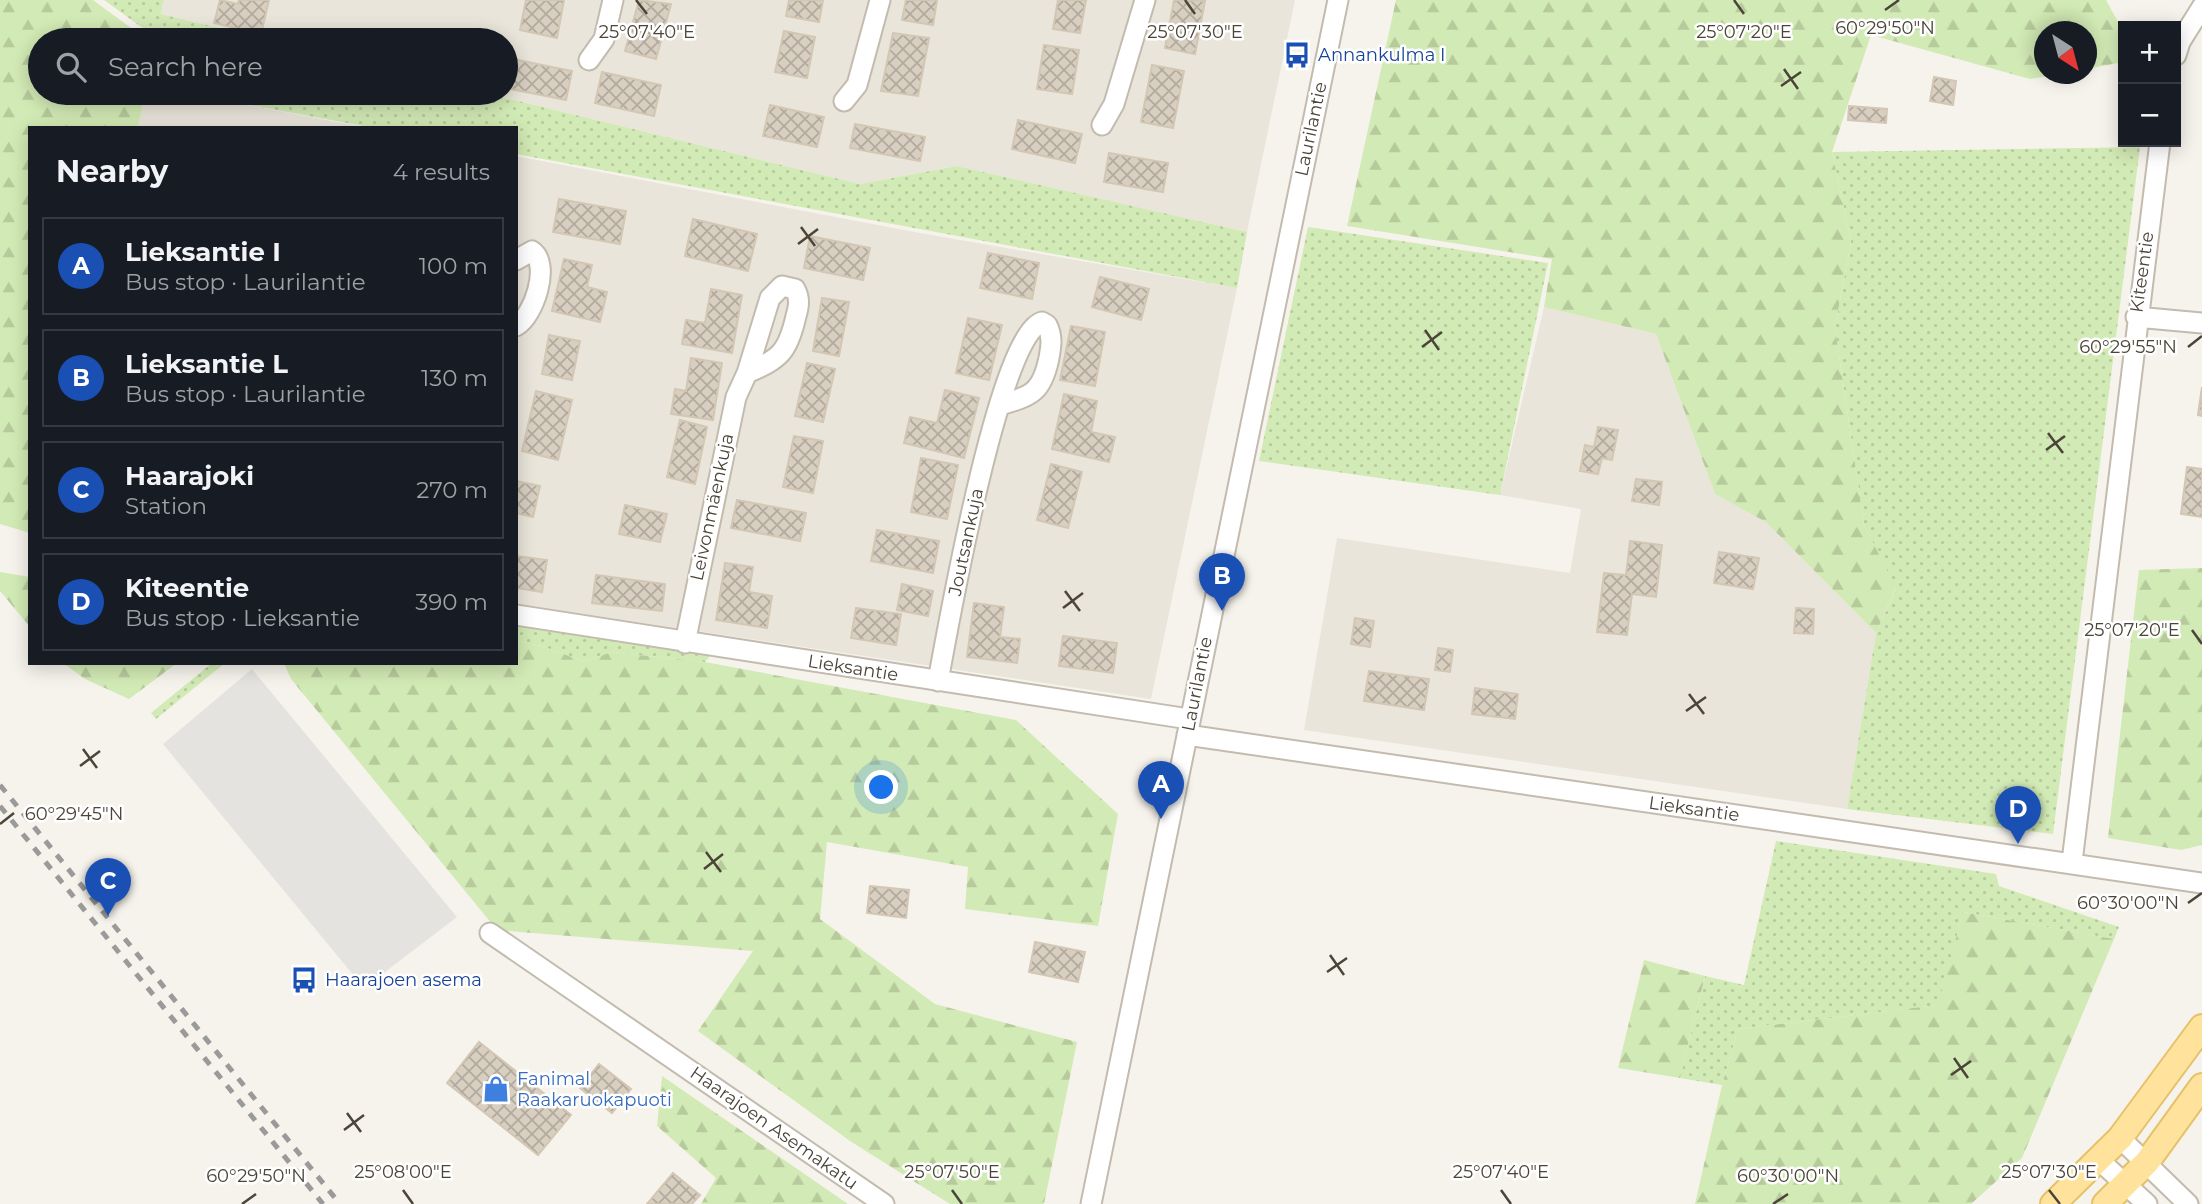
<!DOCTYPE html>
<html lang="en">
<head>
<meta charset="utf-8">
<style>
	:root { --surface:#171b24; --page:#242831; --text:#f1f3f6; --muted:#9ea1a6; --line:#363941; --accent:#db2777 }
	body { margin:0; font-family:Montserrat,sans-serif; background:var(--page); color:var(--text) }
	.controls { position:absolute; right:21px; top:21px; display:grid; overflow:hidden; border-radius:0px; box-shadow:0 4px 18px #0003 }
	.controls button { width:63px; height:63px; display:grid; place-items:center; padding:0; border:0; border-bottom:2px solid var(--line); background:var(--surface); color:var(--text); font:35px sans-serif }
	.compass { position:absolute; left:2034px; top:21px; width:63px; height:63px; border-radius:50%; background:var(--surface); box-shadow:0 4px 18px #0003; rotate:144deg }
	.you { position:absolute; left:882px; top:788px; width:24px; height:24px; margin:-18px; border:5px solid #fff; border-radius:50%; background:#1a73e8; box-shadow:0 0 0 10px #1a73e833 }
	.badge { display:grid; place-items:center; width:46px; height:46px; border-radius:50%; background:var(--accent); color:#fff; font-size:23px; font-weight:700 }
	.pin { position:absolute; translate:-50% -58px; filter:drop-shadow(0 2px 4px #0008) }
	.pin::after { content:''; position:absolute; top:37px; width:24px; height:21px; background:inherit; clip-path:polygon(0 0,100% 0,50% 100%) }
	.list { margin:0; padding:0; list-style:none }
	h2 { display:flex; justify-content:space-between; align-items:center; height:91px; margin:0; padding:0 28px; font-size:30px }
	h2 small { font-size:23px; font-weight:400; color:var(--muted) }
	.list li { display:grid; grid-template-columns:46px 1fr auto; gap:21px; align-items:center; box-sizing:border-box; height:98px; margin:0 14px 14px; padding:0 14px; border:2px solid var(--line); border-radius:0px }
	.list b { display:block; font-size:26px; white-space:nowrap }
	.list p { margin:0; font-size:23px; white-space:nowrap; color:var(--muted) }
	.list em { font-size:23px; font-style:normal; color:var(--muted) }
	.icon { flex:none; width:38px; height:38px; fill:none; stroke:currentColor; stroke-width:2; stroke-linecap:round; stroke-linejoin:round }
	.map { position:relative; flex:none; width:2202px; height:1204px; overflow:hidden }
	.search { position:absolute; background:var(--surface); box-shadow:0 4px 18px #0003; left:28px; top:28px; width:490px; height:77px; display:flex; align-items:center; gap:18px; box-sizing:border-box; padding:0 24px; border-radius:38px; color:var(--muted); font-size:26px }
	.panel { position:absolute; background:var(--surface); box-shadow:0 4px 18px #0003; left:28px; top:126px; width:490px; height:539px; border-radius:0px }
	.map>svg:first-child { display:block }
	.residential { fill:#eae5da }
	.grass { fill:url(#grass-dots) }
	.forest { fill:url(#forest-firs) }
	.parking { fill:#e5e3e0 }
	.building { fill:url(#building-cross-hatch); stroke:#d3c7b4; stroke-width:2 }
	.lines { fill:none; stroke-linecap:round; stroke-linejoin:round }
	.minor-casing { stroke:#c2bbae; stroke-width:23 }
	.major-casing { stroke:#e6c16a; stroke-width:28 }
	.minor { stroke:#fff; stroke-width:19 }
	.major { stroke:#ffe39c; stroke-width:24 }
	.rail { stroke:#9a9a9a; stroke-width:5; stroke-dasharray:9 9; stroke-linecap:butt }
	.ticks { fill:none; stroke:#4b4439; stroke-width:2.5 }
	.labels { text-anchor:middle; stroke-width:5; stroke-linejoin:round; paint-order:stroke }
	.transit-label { font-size:18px; fill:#164399; stroke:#fff; text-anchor:start }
	.street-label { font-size:18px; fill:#4b4439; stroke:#fff }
	.shop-label { font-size:18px; fill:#366cbe; stroke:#fff; text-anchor:start }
	.ticks-label { font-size:18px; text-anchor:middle; fill:#4b4439; stroke:#fff; stroke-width:5; stroke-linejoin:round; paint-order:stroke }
</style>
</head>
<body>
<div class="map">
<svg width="2202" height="1204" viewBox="0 0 2202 1204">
	<defs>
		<pattern id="grass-dots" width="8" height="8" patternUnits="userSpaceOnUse" patternTransform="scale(1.75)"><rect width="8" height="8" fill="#d2eab5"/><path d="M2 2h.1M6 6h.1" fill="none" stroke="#b6ca9c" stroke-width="1.8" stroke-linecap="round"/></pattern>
		<pattern id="forest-firs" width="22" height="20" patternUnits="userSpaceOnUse" patternTransform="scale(1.75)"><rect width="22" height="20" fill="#d2eab5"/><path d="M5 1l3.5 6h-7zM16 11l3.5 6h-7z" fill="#b6ca9c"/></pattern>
		<pattern id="building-cross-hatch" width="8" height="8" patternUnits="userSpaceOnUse" patternTransform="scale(1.75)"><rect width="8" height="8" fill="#d8cfc1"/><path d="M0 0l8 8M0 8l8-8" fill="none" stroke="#b1aa9e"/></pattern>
	</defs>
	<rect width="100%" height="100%" fill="#f6f3ec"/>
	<path class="residential" d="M164 0H1295L1247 232 957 166 860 184 485 93H506V40H269L161 14Z
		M145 93H184L368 128H138Z
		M516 156 920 233 1237 288 1151 699 516 604Z
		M1544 307 1656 334 1715 494 1766 521 1876 633 1847 809 1304 730 1337 538 1570 573 1581 509 1500 495Z"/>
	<path class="grass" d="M104 0H164L161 14 269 40H146L144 29Z
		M185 93H485L860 184 957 166 1247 232 1237 288 516 154V128H374Z
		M2140 147 2053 834 1847 809 1876 633 1896 589 1864 525 1835 327 1851 241 1832 152Z
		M1308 227 1548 263 1500 495 1259 461Z
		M516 625 710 656 705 662 611 652 585 662 542 646 516 641Z
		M212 663H225L156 719 151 713Z
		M1776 841 1996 874 1999 886 2119 927 2114 939 1963 912 1939 1005 1738 1029 1722 1085 1680 1078 1705 976 1744 985Z"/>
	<path class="forest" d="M0 0H93L146 39 40 40V93H145L138 128H30V533L0 524Z
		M1396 0H2106L2123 31V62L2087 69 2086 32H2044V74H2060L2030 79 1871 35 1832 152 1851 241 1835 327 1864 525 1896 588 1876 633 1766 522 1715 494 1656 334 1544 307 1552 259 1347 226Z
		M2202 568V845L2181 850 2108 838 2139 570Z
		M0 572 30 577V627L0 591Z
		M516 641 542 646 585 662 611 652 705 662 1016 720 1118 814 1098 926 965 909 968 867 827 842 820 919 935 1004 1077 1042 1044 1204H950L850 1141 698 1031 753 951 497 930 291 679 284 663H516Z
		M63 663H177L129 699 85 679Z
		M1963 912 2114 939 2022 1158 1971 1204H1695L1722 1085 1738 1029 1938 1005Z
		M1644 960 1705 976 1680 1078 1618 1068Z
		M662 1076 848 1204H701L716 1178 657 1126Z"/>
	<path class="parking" d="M252 669 457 917 364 988 163 744Z"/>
	<path class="building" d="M220 0 238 4 239 0H269L261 34 214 23Z
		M526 0H564L557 38 520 30Z
		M639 0 671 4 656 59 625 51Z
		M789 0H823L819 22 786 16Z
		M906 0H937L933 25 902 20Z
		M1058 0H1086L1080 33 1053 29Z
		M1174 0 1205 1 1195 54 1165 48Z
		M374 29 416 40H371Z
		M784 31 815 37 807 78 775 72Z
		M893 33 929 38 918 96 881 91Z
		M1044 45 1079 50 1072 94 1037 89Z
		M508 58 572 71 566 100 506 88Z
		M1152 65 1184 71 1173 128 1141 122Z
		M602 72 661 85 654 116 595 103Z
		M1934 77 1956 81 1953 105 1930 101Z
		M770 105 824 117 817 147 763 136Z
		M1849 106 1887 109 1886 123 1848 120Z
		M1018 120 1082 134 1075 163 1012 149Z
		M855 124 925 137 920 161 850 148Z
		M1109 153 1168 163 1163 192 1104 182Z
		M559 199 626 211 620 244 553 232Z
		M693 219 757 234 748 271 685 256Z
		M810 236 870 248 863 280 804 268Z
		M988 253 1039 263 1032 299 980 288Z
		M564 259 592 265 587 287 607 292 600 322 552 311Z
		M1100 277 1149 289 1141 320 1092 307Z
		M711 289 742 295 732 353 682 344 686 320 705 323Z
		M822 298 849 302 839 356 813 351Z
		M968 318 1002 325 989 380 956 373Z
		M1071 326 1105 332 1095 386 1060 380Z
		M549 335 580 341 572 380 542 374Z
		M691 358 722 363 713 420 671 414 675 389 686 391Z
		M807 363 835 369 823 422 795 416Z
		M2202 387V416L2198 415Z
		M945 390 979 398 964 458 904 443 910 417 937 423Z
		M536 391 572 400 558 460 522 451Z
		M1064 394 1097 401 1091 432 1115 437 1109 462 1052 449Z
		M680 420 707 427 695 484 667 477Z
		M1598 427 1618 430 1612 460 1602 458 1598 474 1580 471 1585 445 1594 447Z
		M794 436 823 441 813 493 783 487Z
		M921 458 958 465 947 519 911 512Z
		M1051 464 1082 472 1068 528 1037 520Z
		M2187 467 2202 469V517L2181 514Z
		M1636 479 1662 482 1659 505 1632 501Z
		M516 481 540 486 533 517 516 513Z
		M737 500 806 513 800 541 731 528Z
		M625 505 667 514 660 542 619 534Z
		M877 530 939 541 933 573 871 561Z
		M1630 541 1662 545 1656 597 1632 594 1627 635 1597 632 1604 573 1626 575Z
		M1719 552 1759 558 1753 589 1714 583Z
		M516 556 547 560 542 592 516 588Z
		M725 563 753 567 749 592 772 596 767 628 716 620Z
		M596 575 665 584 662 611 592 603Z
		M902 584 933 591 928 616 897 610Z
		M974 603 1004 607 1000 637 1020 639 1017 663 967 657Z
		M856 608 901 614 896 645 851 638Z
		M1796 608 1814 609 1813 634 1794 633Z
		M1355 618 1374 621 1370 647 1351 644Z
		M1063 636 1117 643 1113 673 1059 666Z
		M1438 648 1453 650 1450 672 1435 670Z
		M1369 671 1429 679 1424 710 1364 701Z
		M1475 688 1518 694 1515 719 1472 714Z
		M870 886 909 890 906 918 867 913Z
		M1035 942 1085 952 1078 982 1029 972Z
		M479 1042 571 1115 538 1155 447 1083Z
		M599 1064 631 1089 612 1113 580 1088Z
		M673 1173 700 1195 692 1204H647Z"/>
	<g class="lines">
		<g class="minor-casing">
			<path id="minor" d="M2176 55 2180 42 2202 7
				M589 60 604 39 613 0
				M844 101 857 85 880 0
				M1102 125 1114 104 1145 0
				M516 260 532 251C551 264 534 316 516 326
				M2136 317 2202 323
				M516 615 1189 719
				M685 643 736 397 747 373C780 359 788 352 796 316 799 306 800 298 795 289L782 286 770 298 747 373
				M938 681C948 628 999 334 1042 322L1047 325C1053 337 1051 346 1049 358 1042 392 1032 396 1000 405
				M1187 735 2202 883
				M2072 862 2160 142
				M490 933 884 1204
				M2120 1138 2188 1204
				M2100 1161 2147 1204
				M1091 1204 1338 0"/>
		</g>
		<g class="major-casing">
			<path id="major" d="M2053 1204 2120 1138 2202 1027
				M2105 1204 2147 1162 2202 1086"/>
		</g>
		<use href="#minor" class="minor"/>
		<use href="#major" class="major"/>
		<path class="rail" d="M0 785 340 1204
			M0 806 323 1204"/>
	</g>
	<path class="ticks" d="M636 0 647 14M1185 0 1195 14M1734 0 1744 14M1885 10 1899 0M1784 69 1798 89M1781 86 1801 72M801 227 815 246M798 244 818 229M1425 330 1439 350M1422 347 1442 332M2188 347 2202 336M2048 433 2063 453M2046 450 2065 436M1065 591 1080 611M1063 608 1083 593M2192 630 2202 644M1689 694 1704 714M1686 711 1706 697M83 749 97 768M80 766 100 751M0 824 14 813M706 852 721 872M704 869 723 854M2188 903 2202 893M1330 955 1344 975M1327 972 1347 958M1954 1058 1968 1078M1951 1075 1971 1061M347 1113 361 1132M344 1130 364 1115M403 1190 413 1204M952 1190 962 1204M1501 1190 1511 1204M2049 1190 2060 1204M242 1204 256 1194M1773 1204 1788 1194"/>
	<defs>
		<g id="bus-bare" transform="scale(2.1)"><path d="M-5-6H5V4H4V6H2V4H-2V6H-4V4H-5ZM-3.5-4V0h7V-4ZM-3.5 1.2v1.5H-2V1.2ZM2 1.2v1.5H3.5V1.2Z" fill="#1a4fb4" stroke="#fff" stroke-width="2.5" paint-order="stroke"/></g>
		<g id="shop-bare" transform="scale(2.1)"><path d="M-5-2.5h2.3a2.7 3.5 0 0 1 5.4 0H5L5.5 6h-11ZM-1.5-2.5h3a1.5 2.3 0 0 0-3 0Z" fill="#3f7fe0" stroke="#fff" stroke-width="2.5" paint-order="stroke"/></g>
	</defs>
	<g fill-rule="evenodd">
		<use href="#bus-bare" x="1297" y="55"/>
		<use href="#bus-bare" x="304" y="980"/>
		<use href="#shop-bare" x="496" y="1089"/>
	</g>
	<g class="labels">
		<g class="transit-label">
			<text x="1318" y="61">Annankulma I</text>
			<text x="325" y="986">Haarajoen asema</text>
		</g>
		<g class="street-label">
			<text transform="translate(1311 129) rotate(-78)" y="6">Laurilantie</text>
			<text transform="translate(2142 272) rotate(-82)" y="6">Kiteentie</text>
			<text transform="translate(712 507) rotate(-78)" y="6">Leivonmäenkuja</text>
			<text transform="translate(966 542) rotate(-78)" y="6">Joutsankuja</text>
			<text transform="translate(853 668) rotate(9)" y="6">Lieksantie</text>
			<text transform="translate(1197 684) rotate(-79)" y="6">Laurilantie</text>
			<text transform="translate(1694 809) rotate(8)" y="6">Lieksantie</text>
			<text transform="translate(774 1128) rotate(35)" y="6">Haarajoen Asemakatu</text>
		</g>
		<g class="shop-label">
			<text x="517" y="1085">Fanimal<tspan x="517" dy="21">Raakaruokapuoti</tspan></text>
		</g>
	</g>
	<g class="ticks-label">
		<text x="1885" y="34">60°29'50"N</text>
		<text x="647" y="38">25°07'40"E</text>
		<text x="1195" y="38">25°07'30"E</text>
		<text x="1744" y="38">25°07'20"E</text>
		<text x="2128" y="353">60°29'55"N</text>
		<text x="2132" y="636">25°07'20"E</text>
		<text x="74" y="820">60°29'45"N</text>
		<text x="2128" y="909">60°30'00"N</text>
		<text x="403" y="1178">25°08'00"E</text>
		<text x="952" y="1178">25°07'50"E</text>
		<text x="1501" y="1178">25°07'40"E</text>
		<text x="2049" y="1178">25°07'30"E</text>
		<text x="256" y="1182">60°29'50"N</text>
		<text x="1788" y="1182">60°30'00"N</text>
	</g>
</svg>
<div class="controls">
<button>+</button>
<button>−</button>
</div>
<svg class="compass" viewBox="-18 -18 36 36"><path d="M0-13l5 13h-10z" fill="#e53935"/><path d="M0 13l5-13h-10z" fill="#9ea1a6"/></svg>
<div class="you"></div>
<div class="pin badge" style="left:1161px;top:819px;background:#1a4fb4">A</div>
<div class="pin badge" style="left:1222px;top:611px;background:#1a4fb4">B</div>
<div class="pin badge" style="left:108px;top:916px;background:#1a4fb4">C</div>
<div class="pin badge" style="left:2018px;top:844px;background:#1a4fb4">D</div>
<div class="search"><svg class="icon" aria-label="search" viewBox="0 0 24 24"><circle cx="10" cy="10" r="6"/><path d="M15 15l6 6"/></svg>Search here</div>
<section class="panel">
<h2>Nearby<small>4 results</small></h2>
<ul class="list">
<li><span class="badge" style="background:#1a4fb4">A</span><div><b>Lieksantie I</b><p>Bus stop · Laurilantie</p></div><em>100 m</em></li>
<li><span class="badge" style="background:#1a4fb4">B</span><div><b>Lieksantie L</b><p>Bus stop · Laurilantie</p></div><em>130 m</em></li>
<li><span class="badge" style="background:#1a4fb4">C</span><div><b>Haarajoki</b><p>Station</p></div><em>270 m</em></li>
<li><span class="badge" style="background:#1a4fb4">D</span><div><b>Kiteentie</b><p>Bus stop · Lieksantie</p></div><em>390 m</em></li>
</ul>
</section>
</div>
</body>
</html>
